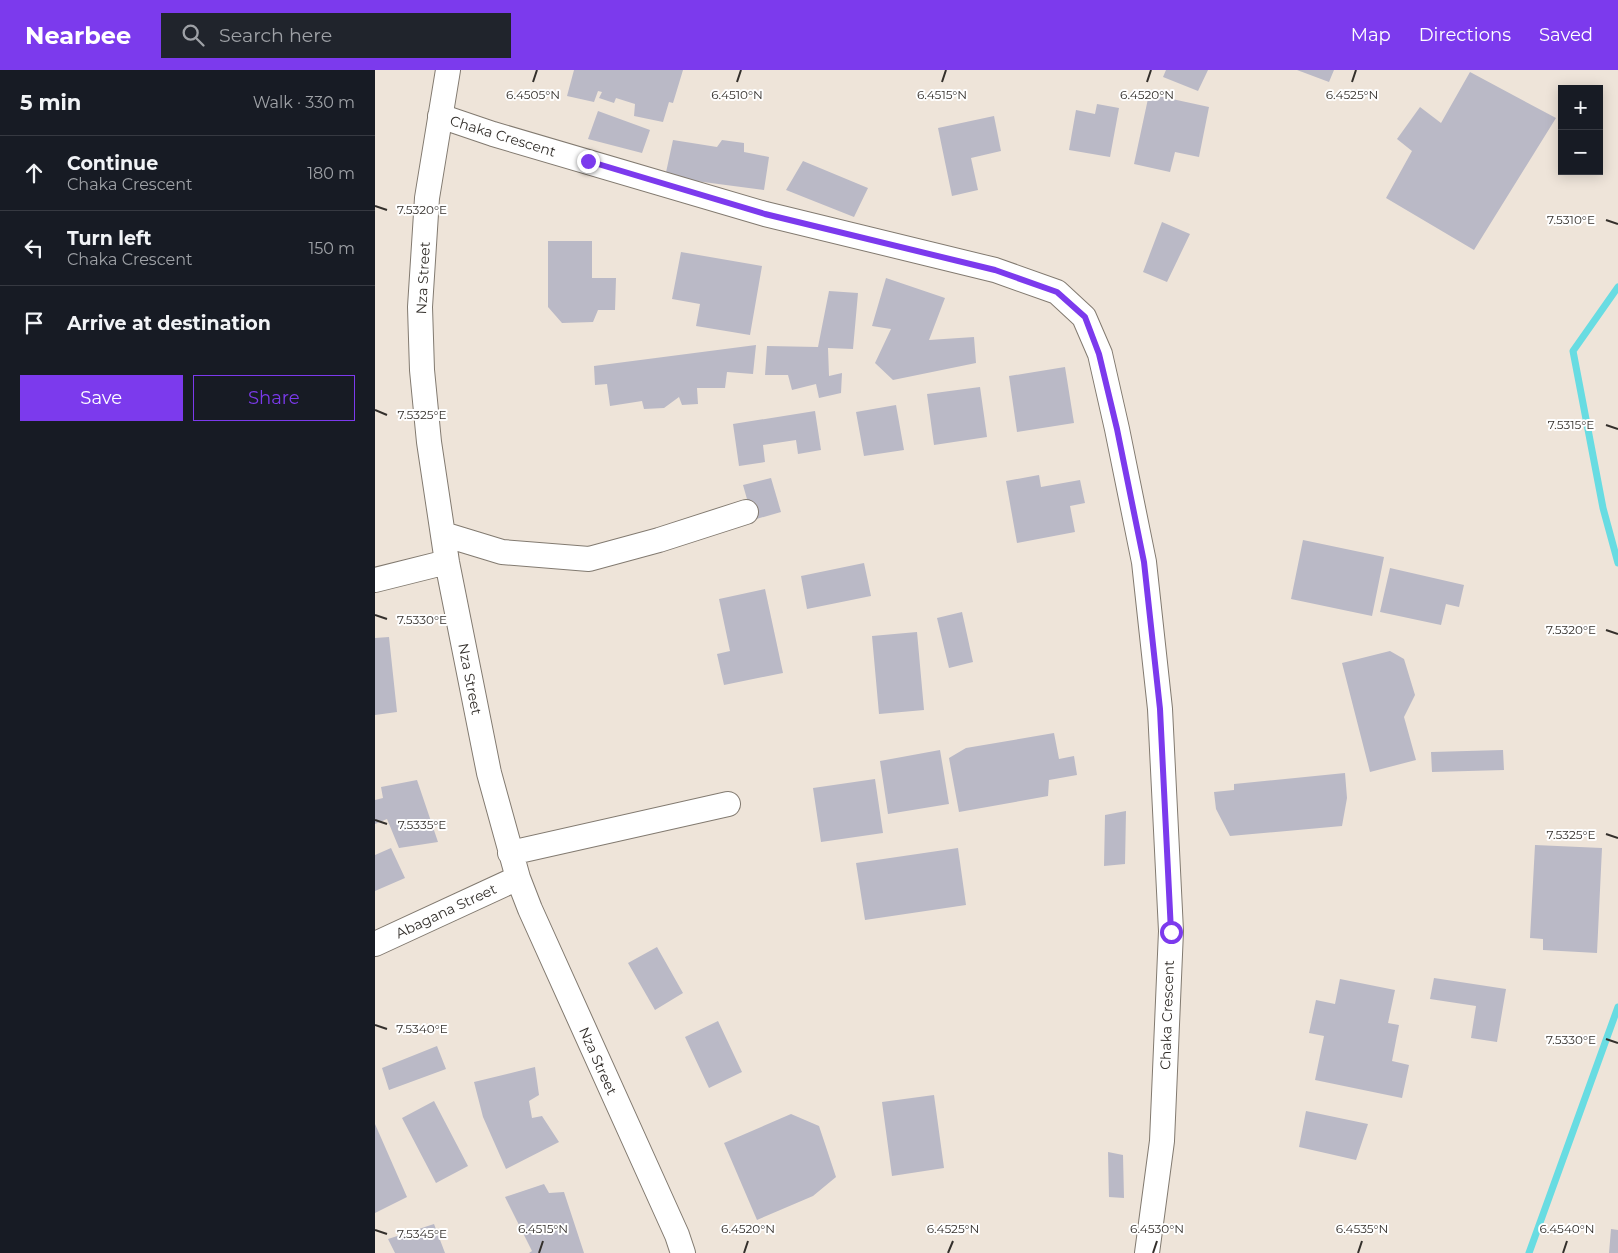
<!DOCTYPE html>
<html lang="en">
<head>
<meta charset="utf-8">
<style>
	:root { --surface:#171b24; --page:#20242c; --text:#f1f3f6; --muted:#9ea1a6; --line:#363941; --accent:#7c3aed }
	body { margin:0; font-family:Montserrat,sans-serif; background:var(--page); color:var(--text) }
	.controls { position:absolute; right:15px; top:15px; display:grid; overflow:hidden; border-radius:0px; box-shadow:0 2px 12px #0003 }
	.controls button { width:45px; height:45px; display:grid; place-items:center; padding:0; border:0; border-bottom:1px solid var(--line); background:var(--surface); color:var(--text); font:25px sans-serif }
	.stop { position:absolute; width:15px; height:15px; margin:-11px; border:4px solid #7c3aed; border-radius:50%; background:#fff }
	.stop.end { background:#7c3aed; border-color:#fff; box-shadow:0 1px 5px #0008 }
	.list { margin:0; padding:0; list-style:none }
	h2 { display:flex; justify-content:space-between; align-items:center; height:65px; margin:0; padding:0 20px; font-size:21px }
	h2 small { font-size:16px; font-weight:400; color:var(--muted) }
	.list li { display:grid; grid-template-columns:32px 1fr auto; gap:15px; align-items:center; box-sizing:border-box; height:75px; padding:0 20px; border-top:1px solid var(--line) }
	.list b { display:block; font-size:19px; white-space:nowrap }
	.list p { margin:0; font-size:16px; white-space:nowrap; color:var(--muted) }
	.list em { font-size:16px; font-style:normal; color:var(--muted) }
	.actions { display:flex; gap:10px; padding:15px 20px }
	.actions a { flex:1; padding:11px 0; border:1px solid var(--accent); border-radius:0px; text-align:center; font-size:18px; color:var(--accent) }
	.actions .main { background:var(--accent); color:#fff }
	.icon { flex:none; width:28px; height:28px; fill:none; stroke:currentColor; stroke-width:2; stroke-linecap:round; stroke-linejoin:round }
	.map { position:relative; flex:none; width:1243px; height:1183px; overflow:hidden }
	header { display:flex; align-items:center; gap:30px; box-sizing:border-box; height:70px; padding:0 25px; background:var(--accent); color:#fff }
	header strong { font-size:24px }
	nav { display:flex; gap:28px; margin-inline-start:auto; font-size:18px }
	.search { width:350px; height:45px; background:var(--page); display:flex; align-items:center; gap:12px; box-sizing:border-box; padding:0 18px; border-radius:0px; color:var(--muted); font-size:19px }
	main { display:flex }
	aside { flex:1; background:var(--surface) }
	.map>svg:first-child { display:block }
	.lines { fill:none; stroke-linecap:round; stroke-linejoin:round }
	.stream { stroke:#68dce2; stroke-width:7 }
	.building { fill:#bab9c6 }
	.minor-casing { stroke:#827a70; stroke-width:26 }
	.minor { stroke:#fff; stroke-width:24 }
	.route { stroke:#7c3aed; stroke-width:6 }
	.ticks { fill:none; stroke:#332f2b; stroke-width:2 }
	.labels { text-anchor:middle; stroke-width:4; stroke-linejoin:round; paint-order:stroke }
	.street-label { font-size:14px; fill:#332f2b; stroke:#fff }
	.ticks-label { font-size:12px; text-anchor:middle; fill:#332f2b; stroke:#fff; stroke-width:4; stroke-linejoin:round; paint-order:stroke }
</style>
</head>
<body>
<header>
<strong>Nearbee</strong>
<div class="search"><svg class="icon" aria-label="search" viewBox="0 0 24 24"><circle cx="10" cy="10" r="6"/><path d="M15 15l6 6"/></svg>Search here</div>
<nav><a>Map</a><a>Directions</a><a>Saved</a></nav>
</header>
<main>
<aside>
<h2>5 min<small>Walk · 330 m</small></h2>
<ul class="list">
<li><svg class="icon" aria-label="ahead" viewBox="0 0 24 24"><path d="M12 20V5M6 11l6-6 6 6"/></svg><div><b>Continue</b><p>Chaka Crescent</p></div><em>180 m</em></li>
<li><svg class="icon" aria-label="left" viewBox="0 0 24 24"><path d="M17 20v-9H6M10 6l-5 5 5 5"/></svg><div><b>Turn left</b><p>Chaka Crescent</p></div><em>150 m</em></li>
<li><svg class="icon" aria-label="arrive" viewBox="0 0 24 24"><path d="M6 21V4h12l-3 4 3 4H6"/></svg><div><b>Arrive at destination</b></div></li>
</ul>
<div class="actions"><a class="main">Save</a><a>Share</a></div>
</aside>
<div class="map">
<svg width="1243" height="1183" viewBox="0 0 1243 1183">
	<rect width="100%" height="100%" fill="#eee4d9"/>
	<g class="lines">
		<path class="stream" d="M1243 217 1198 281 1228 438 1243 493
			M1154 1183 1243 937"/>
	</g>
	<path class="building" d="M199 0H308L298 33 294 32 288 52 259 46 260 34 241 28 239 33 224 28 227 22 223 21 219 32 192 26Z
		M791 0H833L823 21 788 7Z
		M922 0H959L954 12Z
		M1095 2 1181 48 1099 180 1011 128 1037 81 1022 69 1045 37 1066 53Z
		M774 24 834 37 824 87 800 82 795 102 759 94Z
		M722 34 744 38 735 87 694 80 701 40 720 44Z
		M223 41 275 60 267 83 213 69Z
		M619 46 626 81 596 88 603 120 577 126 563 58Z
		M298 70 342 77 347 70 369 73V82L394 87 389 120 290 107Z
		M428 91 493 118 479 147 411 120Z
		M787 152 815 164 792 212 768 202Z
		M173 171H217V208H241L240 240H223L218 252 187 253 173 237Z
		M306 182 387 196 375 265 321 256 325 234 297 229Z
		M511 208 570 228 554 270 599 267 601 293 518 310 500 293 516 259 497 256Z
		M454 221 483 223 478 279 453 278 454 306 467 303 466 323 444 328 441 314 417 320 413 305H390L392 276 443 277Z
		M381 275 378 304 352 302 350 318H322L323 334 307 335 304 327 289 338 269 339 267 331 235 336 232 314 220 315 219 296Z
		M690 297 699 353 642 362 634 306Z
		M605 317 612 367 559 375 552 324Z
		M521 335 529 380 489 386 481 342Z
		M440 341 446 380 423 384 421 370 388 375 390 392 364 396 358 354Z
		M664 405 666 417 705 410 710 433 695 436 700 462 642 473 631 411Z
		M396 408 406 442 378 450 368 415Z
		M928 470 1009 487 997 546 916 529Z
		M489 493 496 526 432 539 426 506Z
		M1015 498 1089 515 1084 537 1071 534 1066 555 1005 542Z
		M390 519 408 603 349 615 342 584 355 581 344 529Z
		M587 542 598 592 574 598 562 548Z
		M542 562 549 640 504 644 497 566Z
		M14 567 22 642 0 645V568Z
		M1015 581 1029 589 1040 625 1029 647 1041 690 995 702 967 593Z
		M679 663 684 689 699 686 702 705 674 710 673 726 584 742 574 688 591 678Z
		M565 680 574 734 513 744 505 691Z
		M1128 680 1129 700 1057 702 1056 682Z
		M970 703 972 728 967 756 855 766 841 739 839 722 859 720V714Z
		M500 709 508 763 446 772 438 718Z
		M42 710 63 772 24 778 12 749 0 754V730L8 728 6 717Z
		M751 741 750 794 729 796 730 745Z
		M1160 775 1227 778 1222 883 1168 880V869L1155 868Z
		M16 778 30 808 0 821V785Z
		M583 778 591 835 490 850 481 793Z
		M282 877 308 923 280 940 253 893Z
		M1059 908 1131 919 1122 972 1096 968 1101 936 1055 929Z
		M965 909 1020 920 1013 953 1024 955 1017 991 1034 995 1027 1028 940 1010 949 966 934 963 941 930 960 934Z
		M343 951 367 1002 334 1018 310 967Z
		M62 976 71 999 14 1020 7 998Z
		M160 997 164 1025 154 1031 157 1048 167 1046 184 1072 131 1099 108 1047 99 1012Z
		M559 1025 569 1098 517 1106 507 1032Z
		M59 1031 93 1096 61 1113 27 1048Z
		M931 1041 993 1054 981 1090 924 1077Z
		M416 1044 444 1056 461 1107 438 1126 382 1150 349 1073Z
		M0 1054 32 1127 0 1143Z
		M733 1082 748 1085 749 1128 734 1127Z
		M169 1114 174 1123 189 1122 209 1183H154L157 1181 130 1127Z
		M59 1154 70 1183H20L13 1169Z
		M1236 1159 1243 1160V1183H1234Z"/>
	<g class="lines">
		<g class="minor-casing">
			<path id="minor" d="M73 0 52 128 45 237 47 300 54 372 72 492 114 703 143 808 155 839 302 1165 308 1183
				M65 46 118 64 390 144 620 200 682 222 709 247 725 284 742 359 769 492 785 639 796 861 787 1071 772 1183
				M68 464 127 482 214 489 284 470 371 442
				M0 510 72 492
				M135 783 353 734
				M0 874 143 808"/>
		</g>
		<use href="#minor" class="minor"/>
	</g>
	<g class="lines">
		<path class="route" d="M213 91 390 144 620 200 682 222 710 247 724 284 742 359 769 492 785 639 796 862"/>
	</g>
	<path class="ticks" d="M158 12 162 0M362 12 366 0M567 12 571 0M772 12 776 0M977 12 981 0M0 136 12 140M1231 150 1243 154M0 340 12 345M1231 355 1243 359M0 545 12 549M1231 560 1243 564M0 750 12 754M1231 764 1243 768M0 955 12 959M1231 969 1243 973M0 1160 12 1164M164 1183 168 1171M369 1183 373 1171M573 1183 578 1171M778 1183 782 1171M983 1183 987 1171M1188 1183 1192 1171"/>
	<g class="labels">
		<g class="street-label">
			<text transform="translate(128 66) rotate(17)" y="5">Chaka Crescent</text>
			<text transform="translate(48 208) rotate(-87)" y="5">Nza Street</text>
			<text transform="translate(95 609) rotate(79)" y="5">Nza Street</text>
			<text transform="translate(71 841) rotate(-25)" y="5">Abagana Street</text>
			<text transform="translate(792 945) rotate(-88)" y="5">Chaka Crescent</text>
			<text transform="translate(223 991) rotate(66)" y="5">Nza Street</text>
		</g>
	</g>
	<g class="ticks-label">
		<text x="158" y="29">6.4505°N</text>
		<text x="362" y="29">6.4510°N</text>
		<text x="567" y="29">6.4515°N</text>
		<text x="772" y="29">6.4520°N</text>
		<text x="977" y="29">6.4525°N</text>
		<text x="47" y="144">7.5320°E</text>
		<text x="1196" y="154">7.5310°E</text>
		<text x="47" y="349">7.5325°E</text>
		<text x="1196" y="359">7.5315°E</text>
		<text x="47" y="554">7.5330°E</text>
		<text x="1196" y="564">7.5320°E</text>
		<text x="47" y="759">7.5335°E</text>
		<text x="1196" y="769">7.5325°E</text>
		<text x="47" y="963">7.5340°E</text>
		<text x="1196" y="974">7.5330°E</text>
		<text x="168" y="1163">6.4515°N</text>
		<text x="373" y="1163">6.4520°N</text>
		<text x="578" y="1163">6.4525°N</text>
		<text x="782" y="1163">6.4530°N</text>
		<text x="987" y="1163">6.4535°N</text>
		<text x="1192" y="1163">6.4540°N</text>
		<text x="47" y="1168">7.5345°E</text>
	</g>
</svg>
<div class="controls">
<button>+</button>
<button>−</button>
</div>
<div class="stop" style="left:796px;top:862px"></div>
<div class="stop end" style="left:213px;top:91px"></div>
</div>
</main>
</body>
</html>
